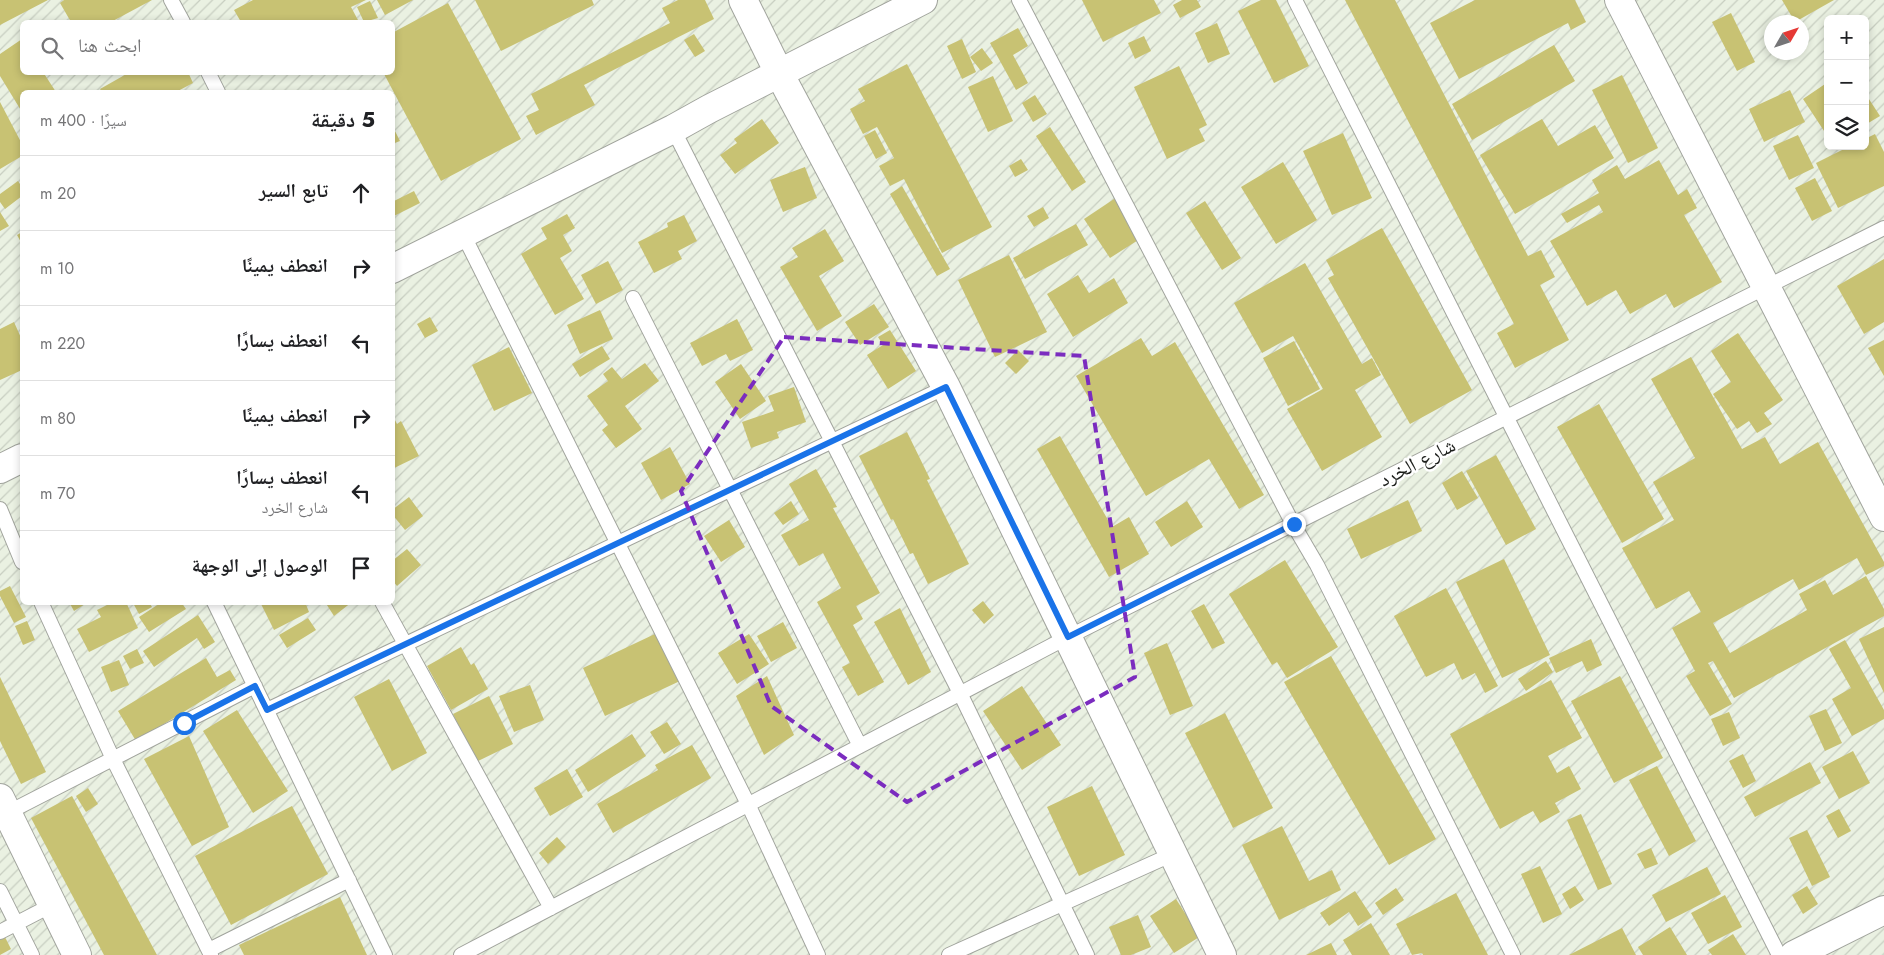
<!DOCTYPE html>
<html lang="ar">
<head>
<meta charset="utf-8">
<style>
	:root { --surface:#fff; --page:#f6f6f6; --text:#202124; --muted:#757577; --line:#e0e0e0 }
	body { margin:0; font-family:Jost,"Noto Naskh Arabic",sans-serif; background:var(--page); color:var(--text); direction:rtl }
	.controls { position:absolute; right:15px; top:15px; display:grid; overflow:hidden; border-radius:8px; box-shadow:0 2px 8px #0003 }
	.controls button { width:45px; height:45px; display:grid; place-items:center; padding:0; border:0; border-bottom:1px solid var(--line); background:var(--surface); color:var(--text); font:25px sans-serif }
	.compass { position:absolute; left:1764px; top:15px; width:45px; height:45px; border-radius:50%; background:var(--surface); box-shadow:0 2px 8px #0003; rotate:51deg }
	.stop { position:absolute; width:15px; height:15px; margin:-11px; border:4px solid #1a73e8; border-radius:50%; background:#fff }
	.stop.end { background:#1a73e8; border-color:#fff; box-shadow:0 1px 5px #0008 }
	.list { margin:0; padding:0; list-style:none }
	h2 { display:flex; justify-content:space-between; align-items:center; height:65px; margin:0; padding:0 20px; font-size:21px }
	h2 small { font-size:16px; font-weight:400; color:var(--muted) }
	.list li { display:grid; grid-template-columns:32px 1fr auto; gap:15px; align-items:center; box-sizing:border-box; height:75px; padding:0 20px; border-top:1px solid var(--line) }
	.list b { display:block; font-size:19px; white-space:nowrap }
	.list p { margin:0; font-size:16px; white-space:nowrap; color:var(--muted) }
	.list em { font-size:16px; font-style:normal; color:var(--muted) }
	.icon { flex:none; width:28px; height:28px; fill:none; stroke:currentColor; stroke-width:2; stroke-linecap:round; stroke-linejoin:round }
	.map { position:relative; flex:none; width:1884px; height:955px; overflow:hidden; direction:ltr }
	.search { position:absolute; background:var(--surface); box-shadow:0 2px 8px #0003; left:20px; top:20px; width:375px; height:55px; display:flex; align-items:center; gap:12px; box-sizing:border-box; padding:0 18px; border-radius:8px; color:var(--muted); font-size:19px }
	.panel { position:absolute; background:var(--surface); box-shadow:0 2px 8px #0003; left:20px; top:90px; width:375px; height:515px; border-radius:8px; direction:rtl }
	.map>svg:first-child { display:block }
	.industrial { fill:url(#industrial-furrows); fill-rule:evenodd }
	.building { fill:#c8c273 }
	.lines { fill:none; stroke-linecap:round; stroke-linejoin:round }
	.lane-casing { stroke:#a1a49d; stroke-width:16 }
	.street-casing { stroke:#a1a49d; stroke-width:30 }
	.secondary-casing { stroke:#a1a49d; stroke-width:30 }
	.lane { stroke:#fff; stroke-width:14 }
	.street { stroke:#fff; stroke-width:28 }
	.secondary { stroke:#fff; stroke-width:28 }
	.route { stroke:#1a73e8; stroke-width:6 }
	.marked { fill:none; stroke:#7b2cbf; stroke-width:4; stroke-dasharray:10 6; stroke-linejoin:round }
	.labels { text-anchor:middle; stroke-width:5; stroke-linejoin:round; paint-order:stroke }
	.street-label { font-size:20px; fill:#1d1f1c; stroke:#fff }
</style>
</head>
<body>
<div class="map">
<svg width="1884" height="955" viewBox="0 0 1884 955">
	<defs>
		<pattern id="industrial-furrows" width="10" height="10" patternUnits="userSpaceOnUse" patternTransform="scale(1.25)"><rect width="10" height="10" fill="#eaf1e2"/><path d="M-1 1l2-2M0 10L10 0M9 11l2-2" fill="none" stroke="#c8cec1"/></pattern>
	</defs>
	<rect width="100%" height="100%" fill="#f6faf2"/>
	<path class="industrial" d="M0 0H1884V955H0ZM1828 19H1865V146H1828ZM22 22H392V72H22ZM1772 22H1802V52H1772ZM22 92H392V602H22Z"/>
	<path class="building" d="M0 0H48L0 25Z
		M64 0H152L111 22H71L60 3Z
		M253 0H366L351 7 359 22H241L234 10Z
		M377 0H413L385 15Z
		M475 0H592L594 5 501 51Z
		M678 0H705L714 19 584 85 595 105 536 135 526 116 539 110 531 94 670 23 662 8Z
		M1082 0H1154L1161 13 1103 42Z
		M1182 0H1197L1201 7 1180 18 1173 5Z
		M1261 0H1276L1309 66 1274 83 1238 11Z
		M1345 0H1395L1528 256 1541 250 1555 277 1540 285 1569 340 1515 368 1497 333 1514 324Z
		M1475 0H1575L1586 22 1571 30 1568 23 1459 79 1430 23Z
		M1782 0H1834L1795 22Z
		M370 1 378 18 364 22 357 7Z
		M448 3 521 139 441 181 383 72H392V33Z
		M1731 13 1755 62 1737 71 1712 22Z
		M1217 23 1230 54 1208 63 1195 33Z
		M1018 28 1028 46 1013 55 1028 83 1016 90 990 43Z
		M694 34 705 51 695 57 684 40Z
		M1144 36 1151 51 1135 59 1128 43Z
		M22 39V72H43L56 92H22V112L0 76V54Z
		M962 39 976 72 962 79 947 46Z
		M1554 45 1575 81 1472 140 1452 104Z
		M982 48 993 63 981 71 970 57Z
		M907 64 992 227 942 253 904 179 890 186 879 166 894 158 877 127 863 134 850 109 865 101 858 89Z
		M1179 66 1207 125 1199 129 1205 141 1167 159 1134 87Z
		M130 72H188L193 83 176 92H102L100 89Z
		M1622 75 1658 148 1628 163 1592 90Z
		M993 76 1013 121 988 132 968 87Z
		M1828 82V137L1803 99Z
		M1790 90 1805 122 1764 142 1749 109Z
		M1865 93 1880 116 1865 125Z
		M1035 95 1047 114 1033 122 1022 103Z
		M0 102 22 144V156L0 169Z
		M762 119 779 143 735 174 720 155 737 143 734 139Z
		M1542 119 1558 146 1595 125 1614 158 1515 214 1480 155Z
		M1050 127 1086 182 1072 191 1036 136Z
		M394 129 400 141 392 144V130Z
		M875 130 887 153 876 159 864 136Z
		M1343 133 1372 198 1332 215 1303 151Z
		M1875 134 1884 152V186L1838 208 1816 163 1850 146H1865V139Z
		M1798 135 1814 168 1789 180 1773 146Z
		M1021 159 1028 170 1015 177 1009 166Z
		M1659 160 1678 195 1687 189 1697 208 1684 215 1722 282 1674 308 1666 294 1630 314 1616 290 1587 306 1550 241 1603 212 1599 205 1567 223 1561 214 1599 193 1592 180 1617 165 1625 179Z
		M1283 162 1317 220 1276 244 1241 187Z
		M805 167 817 198 783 212 770 180Z
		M1815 178 1832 211 1812 221 1795 188Z
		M18 181 22 187V196L5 209 0 202V194Z
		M902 186 950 269 937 276 890 194Z
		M414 191 420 203 392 217V202Z
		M1117 197 1143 237 1110 258 1084 219Z
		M1205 201 1241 258 1222 270 1186 213Z
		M1043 207 1049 218 1034 227 1027 216Z
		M0 212 9 226 0 231Z
		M567 214 575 228 563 235 572 251 560 258 584 299 555 315 521 254 547 239 541 228Z
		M684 215 697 241 678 251 682 259 654 273 638 242 668 227 667 223Z
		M1076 224 1088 245 1025 279 1013 258Z
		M1382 228 1472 390 1410 424 1328 278 1334 275 1326 260Z
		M825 229 844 261 819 276 842 316 817 331 780 267 798 257 792 248Z
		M22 232V244L17 235Z
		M1009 255 1047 332 995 357 958 280Z
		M1884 259V322L1864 334 1837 286Z
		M608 261 623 290 596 304 581 275Z
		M1305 263 1362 364 1372 358 1381 375 1355 390 1382 437 1322 471 1287 409 1323 389 1293 336 1262 353 1234 303Z
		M1078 275 1089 293 1114 278 1128 303 1073 337 1047 294Z
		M874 304 889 327 860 345 845 322Z
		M600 310 613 339 580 354 567 325Z
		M430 317 438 331 425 338 417 324Z
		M737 319 753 350 730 361 726 354 702 366 690 343Z
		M14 322 22 340V370L0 380V329Z
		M890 330 916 371 888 389 867 355 883 345 878 337Z
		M1738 333 1783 400 1764 413 1772 424 1757 433 1749 421 1737 429 1713 394 1731 382 1711 351Z
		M1141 338 1152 356 1175 342 1264 495 1239 509 1209 459 1146 496 1076 376Z
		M1884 340V376L1868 348Z
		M1294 341 1320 389 1288 406 1263 358Z
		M602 346 610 359 580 377 572 364Z
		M509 347 532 393 494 411 472 365Z
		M1018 350 1029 361 1016 374 1005 363Z
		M1691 357 1742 449 1765 437 1780 464 1818 442 1884 562V566L1866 575 1857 558 1799 590 1793 579 1713 623 1730 653 1807 610 1799 594 1825 580 1833 595 1866 576 1884 609V616L1734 698 1713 661 1708 663 1732 704 1710 716 1686 676 1695 671 1672 628 1701 612 1689 591 1656 609 1622 548 1674 520 1653 482 1695 458 1651 379Z
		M645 363 659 381 625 406 642 429 616 448 602 430 608 425 587 396 608 381 603 374 612 367 622 379Z
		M741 364 766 401 740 419 715 382Z
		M794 387 806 422 777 432 779 438 751 448 742 422 774 411 768 396Z
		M1599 404 1664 519 1622 543 1557 427Z
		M392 414 397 424 401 421 419 456 392 469Z
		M907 432 930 479 927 480 969 564 928 584 913 553 910 554 893 519 891 520 859 456Z
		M1060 436 1112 527 1129 517 1149 554 1109 577 1037 449Z
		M670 447 690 484 661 500 641 463Z
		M1496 455 1536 529 1506 545 1466 471Z
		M816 469 837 507 833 508 880 593 856 606 863 619 853 625 884 682 858 696 842 667 850 663 817 602 841 588 823 553 799 566 781 535 809 520 789 484Z
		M1462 471 1478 498 1457 510 1442 483Z
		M409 497 423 516 405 530 392 514V510Z
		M1408 500 1422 531 1361 559 1347 529Z
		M791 501 799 514 783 525 774 513Z
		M1187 501 1203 527 1171 547 1155 522Z
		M729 520 745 547 721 562 704 536Z
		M407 549 421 565 397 586 392 580V561Z
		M1504 559 1550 655 1502 678 1456 582Z
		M1285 560 1338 647 1287 678 1277 662 1272 665 1229 594Z
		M10 586 26 617 14 623 0 596V591Z
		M1446 588 1498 686 1485 693 1475 673 1462 680 1454 663 1426 677 1394 616Z
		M983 601 994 615 984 624 972 610Z
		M69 602H88L74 611Z
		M113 602H126L138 628 89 652 77 629 101 617 97 610Z
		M134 602H149L152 607 139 614 133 603Z
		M162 602H181L186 609 149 632 139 617Z
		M260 602H305L309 612 274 630Z
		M325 602H352L334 616Z
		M1204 604 1225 643 1212 649 1191 611Z
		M900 608 931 672 908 685 874 622Z
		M198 615 215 642 204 649 197 638 154 667 143 651Z
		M308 618 316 630 287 648 279 635Z
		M27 621 35 640 23 645 15 626Z
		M783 622 797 648 771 662 757 636Z
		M1884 627V693L1859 639Z
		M657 633 680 681 605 716 583 668Z
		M749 634 769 664 737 684 718 653Z
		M1591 639 1602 665 1587 672 1582 661 1556 673 1549 658Z
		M1845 640 1884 710V719L1852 736 1832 699 1851 688 1829 649Z
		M1167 643 1193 706 1170 715 1144 653Z
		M461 647 471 665 474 663 488 689 451 710 427 666Z
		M137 649 144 663 130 669 123 656Z
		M1331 656 1436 839 1389 865 1284 682Z
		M206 658 217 677 230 670 236 680 136 741 118 711Z
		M119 660 129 685 111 692 101 667Z
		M1546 661 1553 672 1526 691 1518 679Z
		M767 676 794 735 764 755 736 696Z
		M1620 676 1663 758 1614 783 1571 701Z
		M0 677 46 772 21 784 0 741Z
		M389 679 427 753 392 771 354 697Z
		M1551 680 1582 738 1548 756 1557 773 1569 766 1581 789 1555 803 1560 812 1540 823 1533 811 1500 829 1450 734Z
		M530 685 544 720 514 732 499 696Z
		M1022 686 1061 745 1022 770 983 711Z
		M489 696 513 744 476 762 453 714Z
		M1826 709 1842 743 1825 751 1809 716Z
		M237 710 288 791 253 813 203 731Z
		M1729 712 1740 738 1723 746 1711 719Z
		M1225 713 1273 808 1233 828 1185 733Z
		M667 722 681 744 664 754 650 732Z
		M632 734 646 756 588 792 575 770Z
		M189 736 229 827 192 846 144 759Z
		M692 745 711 778 613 833 597 804 658 770 655 765Z
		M1853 751 1870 783 1839 799 1822 767Z
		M1743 754 1756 781 1743 788 1729 761Z
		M1810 762 1821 783 1755 817 1744 797Z
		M1657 766 1696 841 1669 856 1629 780Z
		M567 769 583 797 550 816 534 788Z
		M1092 786 1125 855 1079 876 1047 807Z
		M88 788 98 804 86 812 76 796Z
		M72 796 157 955H104L31 818Z
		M292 806 328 874 231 925 195 856Z
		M1839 809 1851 831 1838 838 1826 816Z
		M1581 814 1612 884 1598 890 1567 820Z
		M1282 826 1309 881 1332 870 1341 890 1279 920 1242 845Z
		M1807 830 1830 877 1812 886 1789 838Z
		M557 837 566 847 548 864 539 853Z
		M1651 848 1658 864 1645 869 1637 854Z
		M1540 866 1562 914 1543 923 1521 874Z
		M1707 867 1721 894 1666 922 1652 895Z
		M1575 886 1584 900 1570 909 1562 894Z
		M1807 886 1818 904 1803 914 1792 895Z
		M1396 888 1404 900 1383 915 1375 903Z
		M1355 891 1372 917 1358 926 1349 912 1329 926 1320 913Z
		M1456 893 1488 955H1423L1422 953 1412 955 1396 924Z
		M1725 895 1742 927 1708 944 1691 913Z
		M340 897 367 955H244L239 945Z
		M1176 899 1190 921 1194 918 1204 934 1174 953 1150 916Z
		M1138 915 1151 947 1131 955H1121L1109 927Z
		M1371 923 1390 955H1352L1343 940Z
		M1670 927 1687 955H1643L1638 947Z
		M1622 928 1636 955H1569Z
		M1733 934 1746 955H1712L1708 950Z
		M5 937 11 949 0 955V940Z
		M1331 943 1337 955H1306Z"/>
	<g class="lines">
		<g class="lane-casing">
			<path id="lane" d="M171 0 183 22
				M1019 0 1293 524 1317 565 1513 955
				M1295 0 1779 955
				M208 72 218 92
				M673 129 960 693 1087 955
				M463 234 748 804 818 955
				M633 298 860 746
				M0 509 22 562
				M41 602 113 759 211 955
				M214 602 385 955
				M382 602 551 908
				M267 710 946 387
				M7 813 255 686
				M0 891 32 955
				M0 932 52 905
				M209 950 349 880
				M461 955 1068 637 1884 228
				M949 955 1173 854"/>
		</g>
		<g class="street-casing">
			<path id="street" d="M0 798 77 955"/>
		</g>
		<g class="secondary-casing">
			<path id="secondary" d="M743 0 779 73 946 387 1222 955
				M1619 0 1884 517
				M392 269 673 129 709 109 923 0
				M0 469 22 458
				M1794 955 1884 910"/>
		</g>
		<use href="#lane" class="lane"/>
		<use href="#street" class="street"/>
		<use href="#secondary" class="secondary"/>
	</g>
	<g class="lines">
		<path class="route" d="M184 723 255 686 267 710 946 387 1068 637 1294 524"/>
	</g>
	<path class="marked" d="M784 337 1084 356 1135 677 907 802 771 706 681 491Z"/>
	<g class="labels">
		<g class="street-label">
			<text transform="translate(1417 462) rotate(-27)" y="7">شارع الخرد</text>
		</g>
	</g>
</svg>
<div class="controls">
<button>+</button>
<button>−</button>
<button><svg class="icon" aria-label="layers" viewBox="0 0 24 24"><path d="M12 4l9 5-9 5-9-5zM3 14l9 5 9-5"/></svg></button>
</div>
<svg class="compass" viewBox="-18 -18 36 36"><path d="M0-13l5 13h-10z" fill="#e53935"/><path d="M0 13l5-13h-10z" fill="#757577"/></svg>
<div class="stop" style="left:184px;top:723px"></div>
<div class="stop end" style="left:1294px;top:524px"></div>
<div class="search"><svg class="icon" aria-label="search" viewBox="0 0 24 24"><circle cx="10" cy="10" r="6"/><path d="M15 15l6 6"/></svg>ابحث هنا</div>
<section class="panel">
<h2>5 دقيقة<small>سيرًا · 400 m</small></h2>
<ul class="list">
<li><svg class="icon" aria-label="ahead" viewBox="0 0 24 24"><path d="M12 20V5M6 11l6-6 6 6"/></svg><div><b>تابع السير</b></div><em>20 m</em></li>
<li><svg class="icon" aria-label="right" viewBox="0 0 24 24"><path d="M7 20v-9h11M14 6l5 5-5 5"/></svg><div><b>انعطف يمينًا</b></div><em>10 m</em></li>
<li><svg class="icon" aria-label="left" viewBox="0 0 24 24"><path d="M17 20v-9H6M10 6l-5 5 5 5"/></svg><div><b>انعطف يسارًا</b></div><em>220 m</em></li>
<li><svg class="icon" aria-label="right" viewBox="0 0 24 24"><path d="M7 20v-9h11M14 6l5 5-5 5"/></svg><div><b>انعطف يمينًا</b></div><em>80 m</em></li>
<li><svg class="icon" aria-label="left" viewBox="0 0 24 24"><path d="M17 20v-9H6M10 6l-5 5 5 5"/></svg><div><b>انعطف يسارًا</b><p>شارع الخرد</p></div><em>70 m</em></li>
<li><svg class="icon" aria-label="arrive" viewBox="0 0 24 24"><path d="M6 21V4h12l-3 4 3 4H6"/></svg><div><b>الوصول إلى الوجهة</b></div></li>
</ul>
</section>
</div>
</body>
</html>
